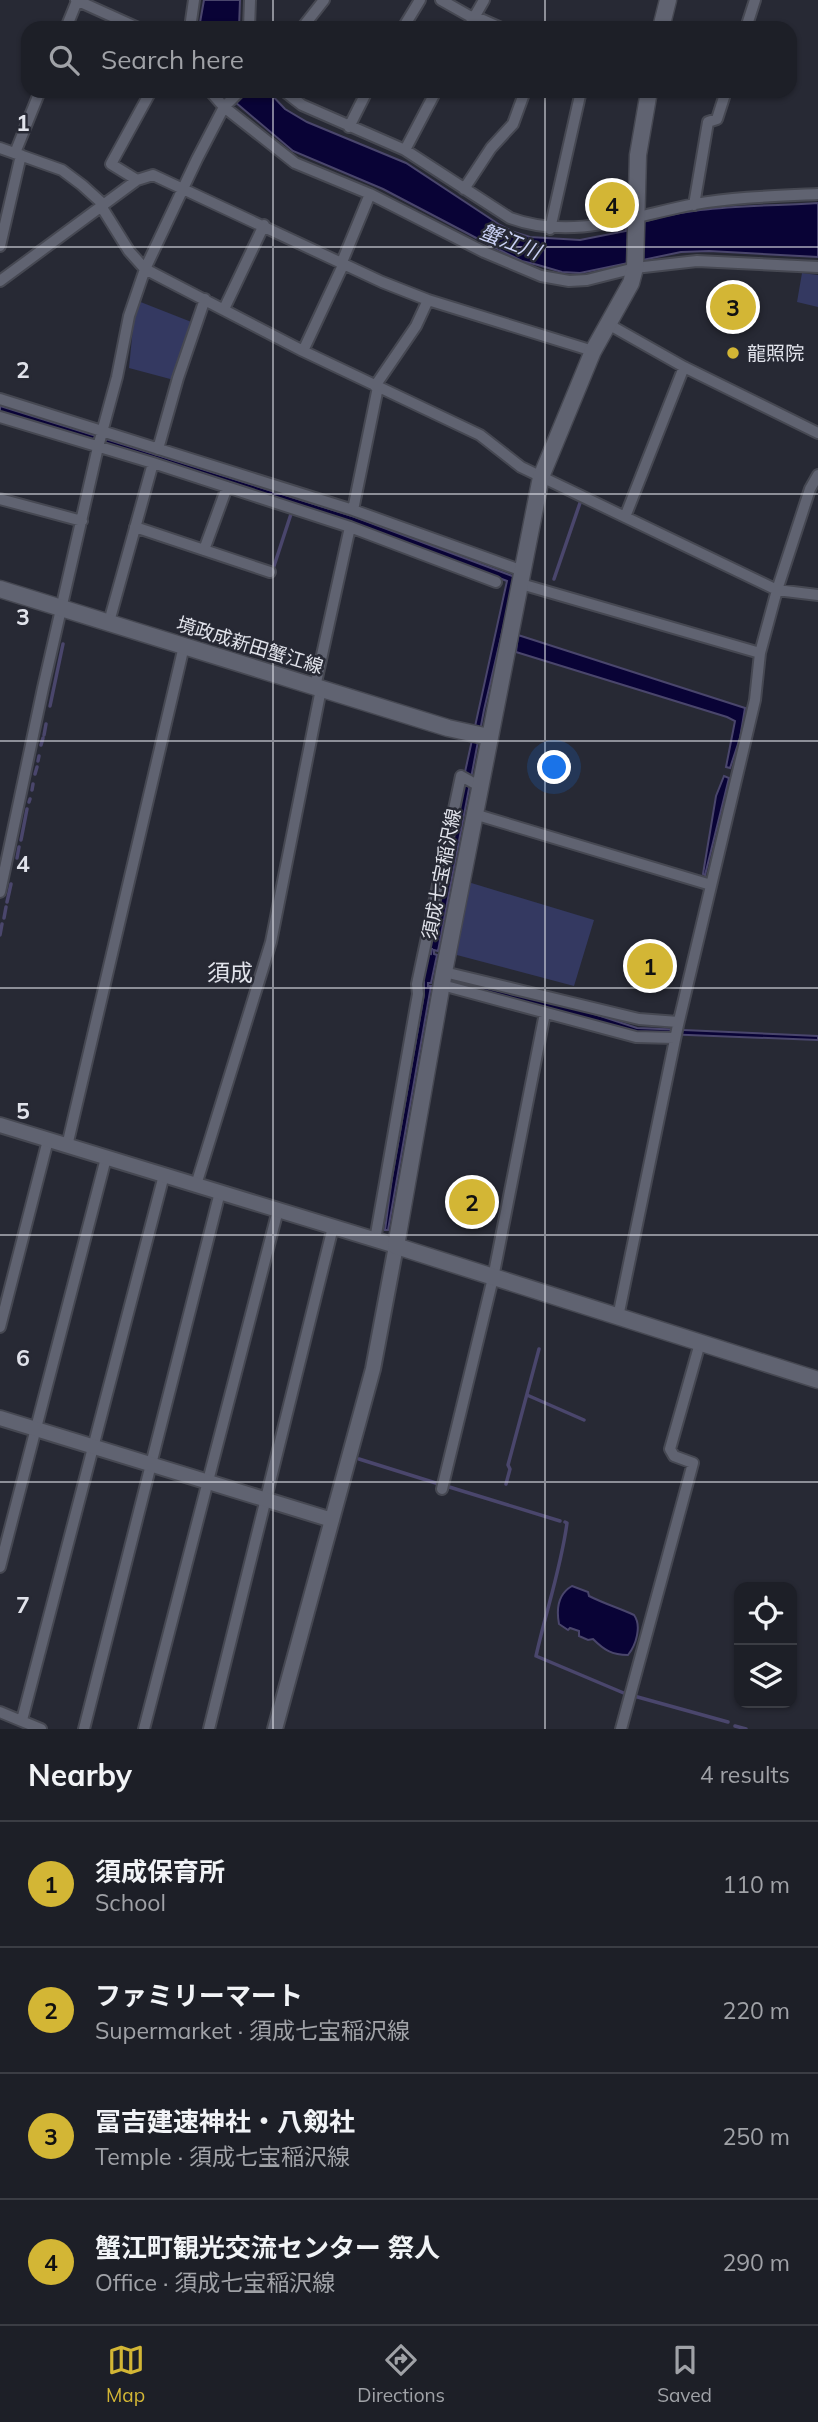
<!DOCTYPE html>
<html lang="en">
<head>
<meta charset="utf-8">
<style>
	:root { --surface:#1d1f27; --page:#25272f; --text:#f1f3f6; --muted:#a0a2a7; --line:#3b3d44; --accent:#d3b635 }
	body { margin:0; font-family:Mulish,"Noto Sans JP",sans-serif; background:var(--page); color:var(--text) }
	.controls { position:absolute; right:21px; bottom:21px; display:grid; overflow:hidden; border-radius:14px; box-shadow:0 2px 5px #0004 }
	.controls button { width:63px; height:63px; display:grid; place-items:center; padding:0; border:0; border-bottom:2px solid var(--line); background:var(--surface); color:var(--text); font:35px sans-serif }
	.you { position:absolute; left:555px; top:768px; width:24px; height:24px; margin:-18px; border:5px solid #fff; border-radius:50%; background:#1a73e8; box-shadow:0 0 0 10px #1a73e833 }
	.badge { display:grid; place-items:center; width:46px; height:46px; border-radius:50%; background:var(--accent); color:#111; font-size:23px; font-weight:700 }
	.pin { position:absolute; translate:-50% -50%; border:4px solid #fff; box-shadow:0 2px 7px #0006 }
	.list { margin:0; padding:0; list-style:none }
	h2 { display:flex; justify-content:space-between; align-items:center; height:91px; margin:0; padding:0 28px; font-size:30px }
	h2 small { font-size:23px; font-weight:400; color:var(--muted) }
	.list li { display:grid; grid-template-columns:46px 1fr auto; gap:21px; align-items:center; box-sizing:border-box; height:126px; padding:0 28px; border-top:2px solid var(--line) }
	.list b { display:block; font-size:26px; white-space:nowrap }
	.list p { margin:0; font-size:23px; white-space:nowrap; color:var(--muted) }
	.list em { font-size:23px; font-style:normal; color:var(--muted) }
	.icon { flex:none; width:38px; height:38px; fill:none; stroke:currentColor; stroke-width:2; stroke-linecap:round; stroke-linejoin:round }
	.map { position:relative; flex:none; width:818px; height:1729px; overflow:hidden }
	.search { position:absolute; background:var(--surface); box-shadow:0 2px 5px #0004; left:21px; right:21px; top:21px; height:77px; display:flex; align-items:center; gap:18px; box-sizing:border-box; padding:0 24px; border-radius:21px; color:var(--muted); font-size:26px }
	.sheet { height:595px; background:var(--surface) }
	nav { display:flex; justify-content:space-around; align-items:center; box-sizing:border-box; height:98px; border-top:2px solid var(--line); background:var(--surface); font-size:19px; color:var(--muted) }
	nav a { display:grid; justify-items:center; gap:4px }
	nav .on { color:var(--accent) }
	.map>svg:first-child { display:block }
	.green { fill:#343961 }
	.water { fill:#090336; stroke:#4a466c; stroke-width:2 }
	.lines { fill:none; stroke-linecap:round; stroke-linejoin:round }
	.stream { stroke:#4a466c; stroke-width:3.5 }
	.minor-casing { stroke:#464852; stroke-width:14 }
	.tertiary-casing { stroke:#464852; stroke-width:18 }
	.secondary-casing { stroke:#464852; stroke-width:19 }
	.minor { stroke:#606371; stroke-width:10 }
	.tertiary { stroke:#606371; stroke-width:14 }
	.secondary { stroke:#606371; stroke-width:16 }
	.grid { fill:none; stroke:#e1e3eb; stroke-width:2; stroke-opacity:0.55 }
	.poi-dot { fill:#d3b635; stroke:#272934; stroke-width:2.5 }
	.labels { text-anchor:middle; stroke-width:5; stroke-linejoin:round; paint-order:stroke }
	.poi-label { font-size:19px; fill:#e1e3eb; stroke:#272934; text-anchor:start }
	.street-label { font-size:19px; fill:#e1e3eb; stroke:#272934 }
	.water-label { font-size:21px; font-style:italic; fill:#cad1f5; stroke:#272934 }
	.quarter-label { font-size:23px; fill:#e1e3eb; stroke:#272934 }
	.grid-label { font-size:23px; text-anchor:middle; font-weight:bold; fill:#e1e3eb; stroke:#272934; stroke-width:5; stroke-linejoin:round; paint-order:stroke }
</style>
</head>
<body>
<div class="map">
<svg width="818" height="1729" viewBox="0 0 818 1729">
	<rect width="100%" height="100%" fill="#272934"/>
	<path class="green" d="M802 273 818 275V307L797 302Z
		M138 301 194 323 174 380 129 368 134 317Z
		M468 882 594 920 574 986 453 954Z"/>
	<path class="water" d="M204 0H240L239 28H199Z
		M222 91H268L285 109 307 122 406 163 500 225 514 232 530 237 580 240 626 231V228C686 204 755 207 818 203V257L709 251 681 252 580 273 562 272 538 265 522 261 482 241 383 189 293 151Z
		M0 406 352 516 515 577 484 710 438 951 434 950V954L437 955 431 983H428V986H431L388 1230H385L392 1178 424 994V982H421L427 953 431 954 432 949H428L429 944 433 940 465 772 507 581 351 522 0 412Z
		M518 635 745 708 740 738 730 768 726 767 735 721 727 717 516 652Z
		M724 776 729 778 705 875 703 874 716 796Z
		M450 979 585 1011 637 1028 818 1036V1040L638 1033 449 984Z
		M572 1586 588 1592 589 1596C605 1604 619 1608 634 1615 642 1626 636 1645 628 1655 612 1655 604 1650 593 1639L588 1640 579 1636V1631L570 1628 568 1630 559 1624C556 1608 558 1594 572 1586Z"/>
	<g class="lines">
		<path class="stream" d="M273 569 291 514
			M554 579 581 500
			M50 706 63 644
			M44 735 46 724
			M41 745 43 738
			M38 761 39 756
			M35 774 37 767
			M32 790 33 784
			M29 802 30 799
			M21 840 27 809
			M17 858 19 847
			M7 902 11 884
			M4 918 6 907
			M0 935 2 924
			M527 1395 584 1420
			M359 1459 439 1484
			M506 1484 510 1469 508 1465 539 1349
			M446 1486 560 1521
			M565 1522 567 1523C561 1568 546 1611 536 1656L626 1694
			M634 1696 728 1722
			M735 1726 746 1729"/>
		<g class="minor-casing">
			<path id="minor" d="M76 0 138 28
				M441 0 473 18
				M474 16 501 28
				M66 28 77 1
				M190 28 194 0
				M249 28 250 0
				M302 28 324 0
				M403 28 420 0
				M468 28 484 0
				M746 28 755 0
				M210 91 224 107 295 163 370 194 484 252 541 276 569 281 587 280 635 268 697 261 818 267
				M284 91 302 105 405 150 510 218C573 241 633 216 695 204 735 197 777 196 818 194
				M349 127 367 91
				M0 148 62 170 82 185 103 204
				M405 150 436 91
				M15 153 40 91
				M137 180 111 164 151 91
				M464 189 491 148 513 124 525 91
				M694 205 708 122 717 119 726 91
				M101 206 129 251 145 269 303 351 480 435 521 467 777 590 818 595
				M550 229 581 91
				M0 246 21 155
				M342 262 370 194
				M0 281 137 180 153 175 382 282 428 300 593 351
				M224 309 264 225
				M608 324 684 367 818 433
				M303 351 344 263
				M375 386 416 326 428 300
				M0 399 353 510 523 571
				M0 417 153 463 350 527 315 687
				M158 449 178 378 205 299
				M0 499 82 521
				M353 510 378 387
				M625 517 684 367
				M135 527 270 572
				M350 527 496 582
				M204 550 227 487
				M521 584 760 653
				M109 622 153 463
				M474 814 711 885
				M0 892 43 688 98 447 117 377 129 316 145 269 197 159 224 107 240 91
				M444 972 639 1019 678 1022
				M442 985 636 1037 675 1038
				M67 1146 184 646
				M196 1185 271 942 321 689
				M375 1240 418 994 417 984 461 776 479 786
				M618 1317 678 1025 755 700 760 653 777 590 810 489 818 475
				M0 1327 48 1140
				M442 1489 493 1278 545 1013
				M0 1567 106 1158
				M0 1712 41 1729
				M22 1720 164 1175
				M84 1729 220 1192
				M144 1729 278 1210
				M209 1729 333 1227
				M621 1729 693 1463 674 1456 670 1449 700 1343"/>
		</g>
		<g class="tertiary-casing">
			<path id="tertiary" d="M0 1125 396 1246 373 1369 275 1729
				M0 1418 332 1520"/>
		</g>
		<g class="secondary-casing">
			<path id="secondary" d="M661 28 668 0
				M649 91 638 155 635 268 631 283 593 351 541 477 444 972 396 1246 818 1380
				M0 589 448 728 489 737"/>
		</g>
		<use href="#minor" class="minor"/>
		<use href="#tertiary" class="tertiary"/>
		<use href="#secondary" class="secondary"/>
	</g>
	<path class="grid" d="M273 0V28M545 0V28M273 91V1729M545 91V1729M0 247H818M0 494H818M0 741H818M0 988H818M0 1235H818M0 1482H818"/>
	<circle class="poi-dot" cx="733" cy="353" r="7"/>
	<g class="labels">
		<g class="poi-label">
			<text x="747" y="360">龍照院</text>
		</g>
		<g class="street-label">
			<text transform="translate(250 645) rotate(17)" y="7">境政成新田蟹江線</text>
			<text transform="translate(441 874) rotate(-79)" y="7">須成七宝稲沢線</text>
		</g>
		<g class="water-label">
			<text transform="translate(510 242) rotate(21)" y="7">蟹江川</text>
		</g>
		<g class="quarter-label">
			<text x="230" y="981">須成</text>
		</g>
	</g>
	<g class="grid-label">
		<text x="23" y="131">1</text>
		<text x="23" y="378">2</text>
		<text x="23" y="625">3</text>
		<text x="23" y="872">4</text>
		<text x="23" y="1119">5</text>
		<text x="23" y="1366">6</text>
		<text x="23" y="1613">7</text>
	</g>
</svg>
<div class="controls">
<button><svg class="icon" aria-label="locate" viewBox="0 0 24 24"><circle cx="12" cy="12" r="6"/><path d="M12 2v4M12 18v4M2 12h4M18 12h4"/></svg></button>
<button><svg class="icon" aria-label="layers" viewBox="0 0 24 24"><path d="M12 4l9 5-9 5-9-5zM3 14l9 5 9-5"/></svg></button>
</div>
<div class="you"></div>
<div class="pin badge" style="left:650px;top:966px">1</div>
<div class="pin badge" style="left:472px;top:1202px">2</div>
<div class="pin badge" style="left:733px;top:307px">3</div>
<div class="pin badge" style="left:612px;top:205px">4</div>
<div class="search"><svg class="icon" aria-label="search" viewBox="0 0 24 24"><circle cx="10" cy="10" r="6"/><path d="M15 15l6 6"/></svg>Search here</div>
</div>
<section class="sheet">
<h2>Nearby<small>4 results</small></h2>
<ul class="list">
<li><span class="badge">1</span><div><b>須成保育所</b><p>School</p></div><em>110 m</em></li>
<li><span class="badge">2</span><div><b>ファミリーマート</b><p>Supermarket · 須成七宝稲沢線</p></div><em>220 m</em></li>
<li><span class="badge">3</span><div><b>冨吉建速神社・八剱社</b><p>Temple · 須成七宝稲沢線</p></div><em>250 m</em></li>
<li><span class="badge">4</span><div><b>蟹江町観光交流センター 祭人</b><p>Office · 須成七宝稲沢線</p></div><em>290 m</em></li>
</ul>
</section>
<nav>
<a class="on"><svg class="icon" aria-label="map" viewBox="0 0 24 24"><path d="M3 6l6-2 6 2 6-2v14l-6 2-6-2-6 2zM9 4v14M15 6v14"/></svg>Map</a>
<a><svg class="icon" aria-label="directions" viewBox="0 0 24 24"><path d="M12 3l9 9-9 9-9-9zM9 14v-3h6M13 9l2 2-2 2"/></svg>Directions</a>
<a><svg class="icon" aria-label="saved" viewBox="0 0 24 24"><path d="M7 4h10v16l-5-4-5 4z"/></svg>Saved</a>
</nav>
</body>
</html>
